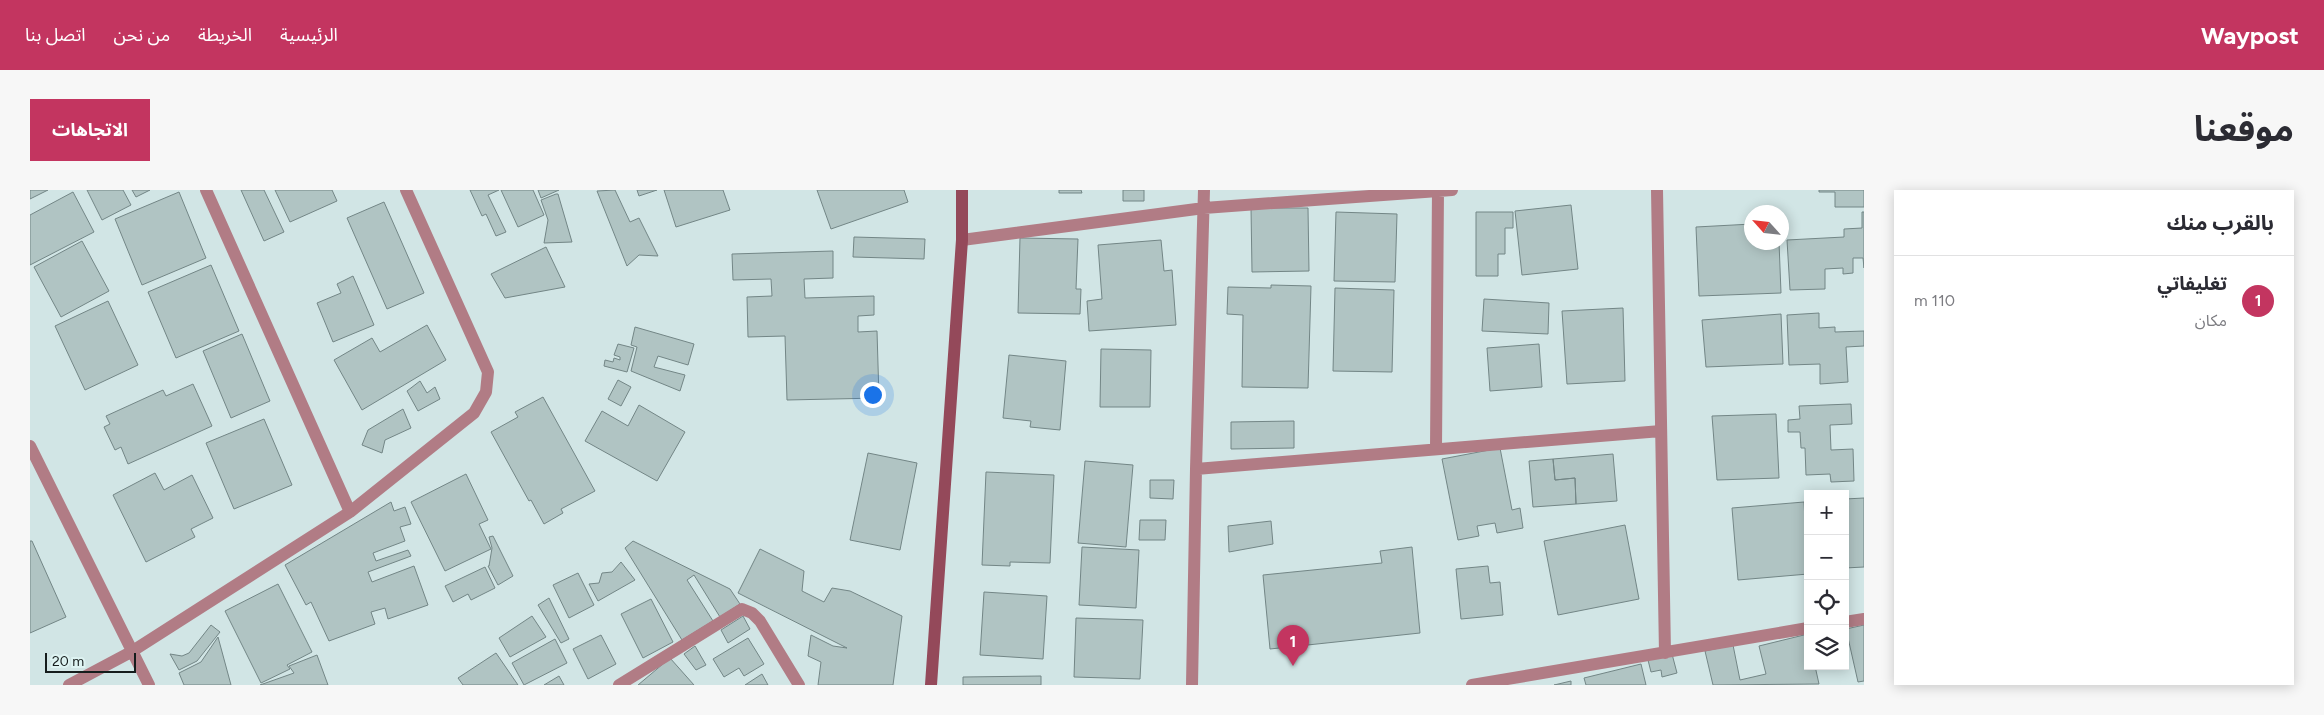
<!DOCTYPE html>
<html lang="ar">
<head>
<meta charset="utf-8">
<style>
	:root { --surface:#fff; --page:#f7f7f7; --text:#2b2b33; --muted:#7c7c81; --line:#e1e1e2; --accent:#c33560 }
	body { margin:0; font-family:Figtree,"Noto Sans Arabic",sans-serif; background:var(--page); color:var(--text); direction:rtl }
	.controls { position:absolute; right:15px; bottom:15px; display:grid; overflow:hidden; border-radius:0px; box-shadow:0 2px 12px #0003 }
	.controls button { width:45px; height:45px; display:grid; place-items:center; padding:0; border:0; border-bottom:1px solid var(--line); background:var(--surface); color:var(--text); font:25px sans-serif }
	.compass { position:absolute; left:1714px; top:15px; width:45px; height:45px; border-radius:50%; background:var(--surface); box-shadow:0 2px 12px #0003; rotate:297deg }
	.scale { position:absolute; left:15px; bottom:12px; width:91px; box-sizing:border-box; padding-left:5px; border:2px solid #151c1c; border-top:0; font-size:14px; line-height:18px; white-space:nowrap; color:#151c1c; -webkit-text-stroke:4px #def3f2; paint-order:stroke }
	.you { position:absolute; left:842px; top:204px; width:18px; height:18px; margin:-12px; border:4px solid #fff; border-radius:50%; background:#1a73e8; box-shadow:0 0 0 8px #1a73e833 }
	.badge { display:grid; place-items:center; width:32px; height:32px; border-radius:50%; background:var(--accent); color:#fff; font-size:16px; font-weight:700 }
	.pin { position:absolute; translate:-50% -41px; filter:drop-shadow(0 1px 2px #0008) }
	.pin::after { content:''; position:absolute; top:26px; width:18px; height:15px; background:inherit; clip-path:polygon(0 0,100% 0,50% 100%) }
	.list { margin:0; padding:0; list-style:none }
	h2 { display:flex; justify-content:space-between; align-items:center; height:65px; margin:0; padding:0 20px; font-size:21px }
	h2 small { font-size:16px; font-weight:400; color:var(--muted) }
	.list li { display:grid; grid-template-columns:32px 1fr auto; gap:15px; align-items:center; box-sizing:border-box; height:90px; padding:0 20px; border-top:1px solid var(--line) }
	.list b { display:block; font-size:19px; white-space:nowrap }
	.list p { margin:0; font-size:16px; white-space:nowrap; color:var(--muted) }
	.list em { font-size:16px; font-style:normal; color:var(--muted) }
	.icon { flex:none; width:28px; height:28px; fill:none; stroke:currentColor; stroke-width:2; stroke-linecap:round; stroke-linejoin:round }
	.map { position:relative; flex:none; width:1834px; height:495px; overflow:hidden; direction:ltr; border-radius:0px }
	header { display:flex; align-items:center; gap:30px; box-sizing:border-box; height:70px; padding:0 25px; background:var(--accent); color:#fff }
	header strong { font-size:24px }
	nav { display:flex; gap:28px; margin-inline-start:auto; font-size:18px }
	.intro { display:flex; align-items:center; justify-content:space-between; box-sizing:border-box; height:120px; padding:0 30px }
	h1 { margin:0; font-size:35px }
	.button { padding:12px 22px; border-radius:0px; background:var(--accent); color:#fff; font-size:18px; font-weight:700 }
	main { display:flex; gap:30px; padding:0 30px }
	aside { flex:1; background:var(--surface); border-radius:0px; box-shadow:0 2px 12px #0003 }
	.map>svg:first-child { display:block }
	.building { fill:#b0c4c3; stroke:#738686 }
	.lines { fill:none; stroke-linecap:round; stroke-linejoin:round }
	.street { stroke:#b17c85; stroke-width:12 }
	.secondary { stroke:#94495a; stroke-width:12 }
</style>
</head>
<body>
<header>
<strong>Waypost</strong>
<nav><a>الرئيسية</a><a>الخريطة</a><a>من نحن</a><a>اتصل بنا</a></nav>
</header>
<div class="intro"><h1>موقعنا</h1><a class="button">الاتجاهات</a></div>
<main>
<aside>
<h2>بالقرب منك<small></small></h2>
<ul class="list">
<li><span class="badge">1</span><div><b>تغليفاتي</b><p>مكان</p></div><em>110 m</em></li>
</ul>
</aside>
<div class="map">
<svg width="1834" height="495" viewBox="0 0 1834 495">
	<rect width="100%" height="100%" fill="#d1e5e5"/>
	<path class="building" d="M0 0H18L0 9Z
		M57 0H93L101 15 72 30Z
		M102 0H120L106 7Z
		M211 0H234L254 42 234 51Z
		M245 0H302L307 11 260 32Z
		M440 0H469L458 5 476 42 466 46 456 24 452 26Z
		M471 0H503L514 25 488 37Z
		M508 0H529L511 8Z
		M585 0 600 32 609 28 628 66 609 65 597 76 567 1Z
		M607 0H627L609 6Z
		M634 0H693L700 20 646 37Z
		M787 0H874L878 12 801 39Z
		M1029 0H1051L1052 3H1029Z
		M1093 0H1114V11H1093Z
		M1789 0H1834V17H1805V2H1789Z
		M43 2 64 42 0 75V25Z
		M149 2 176 68 112 95 85 29Z
		M526 4H528L542 52 514 53 518 30 511 10Z
		M354 12 394 103 357 119 317 28Z
		M1541 15 1548 79 1492 85 1485 21Z
		M1221 18H1278L1279 81 1222 82Z
		M1306 22 1367 24 1365 92 1304 91Z
		M1446 22H1483V38H1475V64H1468V86H1446Z
		M1832 22H1834V78L1833 68H1823V83L1813 84V78L1795 79V99L1760 100 1757 50 1814 47V39L1832 38Z
		M1722 34V52H1749L1751 103 1669 106 1666 37Z
		M824 47 895 49 894 69 823 67Z
		M990 48 1048 49 1046 99H1051L1050 124 988 123Z
		M1131 50 1134 81 1142 80 1146 135 1059 141 1057 111 1072 109 1068 55Z
		M52 51 79 101 31 127 4 77Z
		M516 57 535 97 475 108 461 84Z
		M803 61V88L774 89 775 108 844 106V125L828 126V142L847 141 849 208 757 210 755 146 718 147 717 107 742 106 741 89 703 90 702 64Z
		M181 75 209 141 146 168 118 102Z
		M323 86 344 135 303 152 287 113 311 103 307 94Z
		M1241 95 1281 96 1278 198 1212 197 1213 125 1197 124 1198 97 1241 98Z
		M1305 98 1364 100 1362 182 1303 181Z
		M1454 109 1519 113 1518 144 1452 141Z
		M78 111 108 175 55 200 25 136Z
		M1593 118 1595 191 1537 194 1532 121Z
		M1789 123V138L1805 137V142L1834 141V156L1816 157 1818 192 1790 194V174L1759 175 1757 125Z
		M1751 124 1753 174 1676 177 1672 130Z
		M397 135 416 170 332 220 304 170 342 148 350 162Z
		M605 137 664 154 658 175 628 166 624 177 655 185 650 201 601 181 607 157 601 155Z
		M212 144 240 211 201 228 173 161Z
		M588 154 604 158 597 182 574 176 575 170 583 172 584 168 590 170V167L584 165Z
		M1509 154 1512 197 1460 201 1457 158Z
		M1071 159 1121 160 1120 217H1070Z
		M979 165 1036 171 1030 240 1000 237 1001 231 973 228Z
		M588 190 601 197 591 216 578 209Z
		M390 191 397 203 405 197 410 209 388 221 377 201Z
		M163 194 182 236 98 274 91 257 85 260 74 237 80 234 76 226 133 200 136 206Z
		M513 207 565 301 531 319 533 323 514 334 501 310 499 311 461 242 488 227 485 222Z
		M1821 214 1822 234 1800 235 1801 260 1823 259 1824 291 1801 292 1800 284 1776 285 1775 258H1771L1770 242H1758V230L1770 229 1769 216Z
		M609 215 655 242 627 291 555 251 572 221 598 236Z
		M373 219 381 238 355 250 352 263 332 255 338 240Z
		M1746 224 1749 288 1687 290 1682 226Z
		M234 229 262 295 204 319 176 253Z
		M1264 231V258L1201 259V232Z
		M1470 258 1482 320 1490 318 1493 338 1467 343 1465 333 1447 336 1449 346 1428 350 1412 269Z
		M838 263 887 273 870 360 820 350Z
		M1583 264 1587 311 1546 314 1545 288 1525 290 1523 269Z
		M1523 269 1525 290 1545 288 1546 314 1503 317 1499 271Z
		M1055 271 1103 275 1096 357 1048 353Z
		M956 282 1024 285 1020 373 980 372V376L952 375Z
		M125 283 134 300 162 285 183 328 161 339 165 347 116 372 83 305Z
		M436 284 458 330 449 334 461 359 415 381 381 312Z
		M1120 290H1144L1143 309 1120 308Z
		M1834 308V377L1815 378V309Z
		M361 312 364 321 375 317 381 334 370 337 375 351 343 363 346 371 378 360 381 366 338 382 342 392 384 376 398 415 358 429 355 418 341 422 345 434 299 451 281 412 276 415 255 375Z
		M1774 312 1778 384 1708 390 1702 318Z
		M1110 330H1136L1135 350H1109Z
		M1241 331 1243 354 1199 362 1198 336Z
		M1595 335 1609 409 1528 425 1514 351Z
		M463 346 483 386 468 395 458 376H459L462 358 459 347Z
		M0 351H2L36 427 0 443Z
		M603 351 700 399 710 414 690 427 664 385 657 390 683 431 652 450 595 358Z
		M1052 357 1109 360 1106 418 1049 415Z
		M1382 357 1390 443 1240 459 1233 385 1352 373 1350 361Z
		M730 359 774 381 772 401 794 412 802 398 820 401 872 426 863 495H788L791 472 778 466 781 445 803 456 817 458 708 403Z
		M591 372 605 390 568 411 559 394 569 393 572 383 582 382Z
		M1458 376 1460 393 1470 392 1473 425 1431 429 1426 379Z
		M455 377 465 398 441 410 438 404 423 412 415 396Z
		M548 383 564 415 539 428 523 395Z
		M248 394 282 462 257 475 260 479 231 493 195 421Z
		M954 402 1017 406 1013 469 950 465Z
		M519 408 539 449 531 453 508 415Z
		M621 409 643 452 613 468 591 424Z
		M502 426 516 447 480 467 469 448Z
		M713 426 720 439 698 453 691 440Z
		M1046 428 1113 430 1110 489 1044 487Z
		M181 435 190 442 167 471 149 480 140 464 152 466 159 463Z
		M1834 435V491L1828 492 1816 439Z
		M1778 444V476H1785L1789 494 1683 495 1675 461 1703 455 1710 490 1736 484 1729 456Z
		M571 445 586 474 558 489 543 459Z
		M188 447 201 495H154L149 483 171 472Z
		M718 448 734 474 714 486 709 478 694 487 683 469Z
		M525 449 537 473 494 495 482 473Z
		M665 456 676 475 666 480 654 464Z
		M466 463 488 495H433L428 488Z
		M1642 464 1647 483 1632 487 1631 480 1621 482 1618 470Z
		M287 465 298 495H230L264 483 259 476Z
		M640 468 664 495H608Z
		M1611 474 1616 495H1556L1554 488Z
		M732 484 738 495H715Z
		M529 486 534 495H514Z
		M1011 486V495H933V487Z
		M1541 491V495H1524Z"/>
	<g class="lines">
		<path class="street" d="M176 0 320 322
			M1627 0 1635 463
			M932 50 1174 18 1422 0
			M0 256 119 495
			M1406 259 1408 0
			M1166 279 1631 241
			M1815 432 1834 429
			M39 495 101 462 320 322 444 223 456 202 458 182 376 0
			M589 495 712 419 722 423 730 431 769 495
			M1162 495 1166 279 1174 0
			M1442 495 1778 438"/>
		<path class="secondary" d="M901 495 932 50V0"/>
	</g>
</svg>
<div class="controls">
<button>+</button>
<button>−</button>
<button><svg class="icon" aria-label="locate" viewBox="0 0 24 24"><circle cx="12" cy="12" r="6"/><path d="M12 2v4M12 18v4M2 12h4M18 12h4"/></svg></button>
<button><svg class="icon" aria-label="layers" viewBox="0 0 24 24"><path d="M12 4l9 5-9 5-9-5zM3 14l9 5 9-5"/></svg></button>
</div>
<svg class="compass" viewBox="-18 -18 36 36"><path d="M0-13l5 13h-10z" fill="#e53935"/><path d="M0 13l5-13h-10z" fill="#7c7c81"/></svg>
<div class="scale">20 m</div>
<div class="you"></div>
<div class="pin badge" style="left:1263px;top:476px">1</div>
</div>
</main>
</body>
</html>
